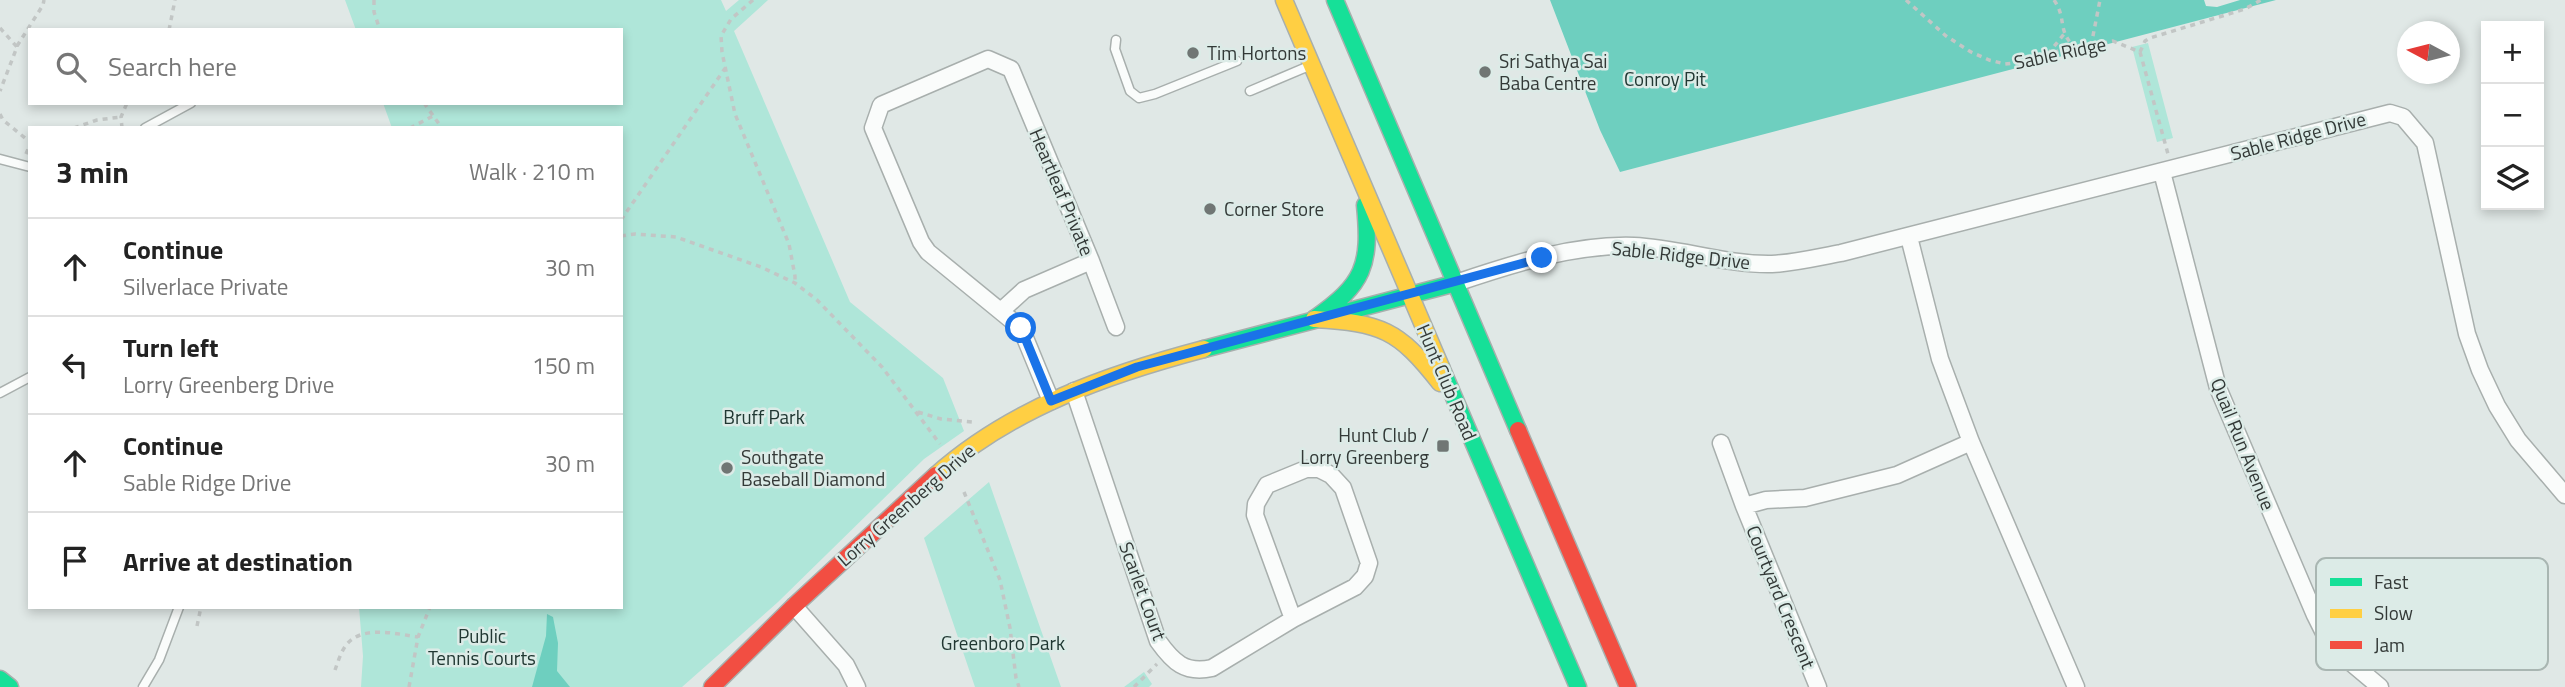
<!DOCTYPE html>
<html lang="en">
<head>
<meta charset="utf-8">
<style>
	:root { --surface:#fff; --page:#f2f2f2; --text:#222; --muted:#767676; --line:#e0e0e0 }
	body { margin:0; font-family:"Titillium Web",sans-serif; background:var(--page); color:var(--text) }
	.controls { position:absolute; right:21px; top:21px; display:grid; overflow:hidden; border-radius:0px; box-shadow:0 4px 10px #0003 }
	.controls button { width:63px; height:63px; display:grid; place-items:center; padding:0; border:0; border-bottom:2px solid var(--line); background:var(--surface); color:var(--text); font:35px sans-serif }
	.compass { position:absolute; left:2397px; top:21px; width:63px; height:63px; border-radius:50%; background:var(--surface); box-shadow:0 4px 10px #0003; rotate:277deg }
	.stop { position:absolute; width:21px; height:21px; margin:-16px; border:5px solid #1a73e8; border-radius:50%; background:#fff }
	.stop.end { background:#1a73e8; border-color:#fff; box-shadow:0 2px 7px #0008 }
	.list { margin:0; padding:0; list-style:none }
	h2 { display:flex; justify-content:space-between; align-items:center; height:91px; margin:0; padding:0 28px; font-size:30px }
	h2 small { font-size:23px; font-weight:400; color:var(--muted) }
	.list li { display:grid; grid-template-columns:46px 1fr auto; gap:21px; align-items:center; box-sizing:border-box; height:98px; padding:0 28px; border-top:2px solid var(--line) }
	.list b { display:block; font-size:26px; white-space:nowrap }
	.list p { margin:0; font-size:23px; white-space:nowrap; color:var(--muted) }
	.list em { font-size:23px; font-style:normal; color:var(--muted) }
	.icon { flex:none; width:38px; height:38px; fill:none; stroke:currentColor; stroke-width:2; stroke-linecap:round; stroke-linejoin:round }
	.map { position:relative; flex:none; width:2565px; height:687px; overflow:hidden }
	.search { position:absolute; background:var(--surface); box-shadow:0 4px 10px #0003; left:28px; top:28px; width:595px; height:77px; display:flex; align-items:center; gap:18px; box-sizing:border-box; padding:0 24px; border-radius:0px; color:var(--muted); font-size:26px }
	.panel { position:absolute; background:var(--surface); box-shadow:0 4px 10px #0003; left:28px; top:126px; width:595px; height:483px; border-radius:0px }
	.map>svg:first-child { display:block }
	.green { fill:#afe6d9 }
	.forest { fill:#6ecfbf }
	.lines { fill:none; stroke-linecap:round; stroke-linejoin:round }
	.lane-casing { stroke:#a8afad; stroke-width:11 }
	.street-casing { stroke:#a8afad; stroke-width:19 }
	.fast-casing { stroke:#a8afad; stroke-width:19 }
	.slow-casing { stroke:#a8afad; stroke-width:19 }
	.jam-casing { stroke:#a8afad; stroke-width:19 }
	.path { stroke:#c2c6c5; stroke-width:3.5; stroke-dasharray:5 5; stroke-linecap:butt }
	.lane { stroke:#fafcfb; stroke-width:8 }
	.street { stroke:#fafcfb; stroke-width:16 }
	.fast { stroke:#16e098; stroke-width:16 }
	.slow { stroke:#ffcf43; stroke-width:16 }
	.jam { stroke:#f24e42; stroke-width:16 }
	.route { stroke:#1a73e8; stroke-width:9 }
	.poi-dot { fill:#707674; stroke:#dcebe7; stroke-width:2.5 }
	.labels { text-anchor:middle; stroke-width:5; stroke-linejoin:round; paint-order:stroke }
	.poi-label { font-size:19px; fill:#333937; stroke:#dcebe7; text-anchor:start }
	.street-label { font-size:19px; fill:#333937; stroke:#dcebe7 }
	.park-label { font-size:19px; fill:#203732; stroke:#dcebe7 }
	.key { fill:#dcebe7; stroke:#a9b6b2; stroke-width:2 }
	.key-label { font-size:19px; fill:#333937 }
</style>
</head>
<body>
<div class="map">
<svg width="2565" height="687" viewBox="0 0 2565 687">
	<rect width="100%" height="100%" fill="#e0e8e6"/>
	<path class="green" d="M345 0H721L726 11 739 0H768L734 31 850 302 943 378 964 431 924 459 778 602 682 687H361L363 656 359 607H621V128H392L383 103H621V30H356Z
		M2148 43 2173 138 2157 142 2132 47Z
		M989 482 1061 687H975L924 538Z
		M1144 672 1152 684 1149 687H1124Z"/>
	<path class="forest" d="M1550 0H2204L2206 6 2217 7 2240 0H2276L1620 172 1600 130Z
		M547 614 553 617 558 643 557 671 570 687H532L546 636Z"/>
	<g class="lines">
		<g class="lane-casing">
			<path id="lane" d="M1116 40 1115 49 1130 91 1139 98 1155 94 1237 61
				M1250 91 1309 66
				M145 128 191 103
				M0 159 30 167
				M0 393 30 377
				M143 687 159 660 179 607"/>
		</g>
		<g class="street-casing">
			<path id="street" d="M2162 172 2218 388 2315 615 2330 645 2380 687
				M1909 237 1940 359 1971 442 2076 687
				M1456 283C1512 264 1574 244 1634 246 1680 248 1725 265 1772 264 1795 263 1819 257 1841 253L2390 113 2403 117 2425 143 2467 334 2480 370 2497 406 2518 440 2565 495
				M1001 311 1024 290 1091 261
				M1074 391 1158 641C1173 662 1185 674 1212 668L1293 619 1355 587 1365 576 1369 563 1343 488 1331 475 1319 469H1306L1267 485 1256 504 1255 515 1293 619
				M1051 401 1021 328 928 252 921 242 873 128 881 105 988 59 1011 69 1091 261 1116 327
				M1721 443 1744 506 1818 687
				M1744 506 1766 500 1805 498 1897 475 1971 442
				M794 606 846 665 857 687"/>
		</g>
		<g class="fast-casing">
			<path id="fast" d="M1335 0 1518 430
				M1314 319C1364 284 1371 266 1365 205
				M1204 349 1456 283
				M1441 367 1578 687
				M0 679 10 687"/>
		</g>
		<g class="slow-casing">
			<path id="slow" d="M1284 0 1441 367
				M1314 319C1381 323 1398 329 1440 383
				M936 475C1011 408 1109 374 1204 349"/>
		</g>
		<g class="jam-casing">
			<path id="jam" d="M1518 430 1628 687
				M712 687 794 606 936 475"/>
		</g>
		<path class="path" d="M374 0V12L380 30
			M753 0 731 19 721 36 722 52 735 114 789 244 795 276V283
			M1906 0 1946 36 1971 52 1989 60 2005 64 2026 62 2073 46H2091L2113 41 2140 52
			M2054 0C2067 19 2057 28 2073 46
			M0 28 17 47 0 91
			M169 30 175 0
			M17 46 43 5 44 0
			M2091 46 2100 0
			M2140 52 2145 41 2150 38 2245 9 2261 0
			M2140 52 2168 154
			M2048 54 2064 34
			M424 103 442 128
			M0 114 3 120 25 138 30 139
			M74 128 97 120 121 117
			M122 128 121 117 127 103
			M410 128 433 116
			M26 154 30 144
			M621 220 726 67
			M621 236 635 234 676 237 761 267 795 283 817 300 882 367 940 444
			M918 412 941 419 972 422
			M964 492 1000 580 1010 628 1016 678 1019 687
			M197 626 201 607
			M335 670C338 662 341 651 347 644 363 625 397 634 418 637
			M409 687 418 637 430 607
			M1134 687 1157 664"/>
		<use href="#lane" class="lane"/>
		<use href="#street" class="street"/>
		<use href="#fast" class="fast"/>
		<use href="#slow" class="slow"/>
		<use href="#jam" class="jam"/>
	</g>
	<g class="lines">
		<path class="route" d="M1021 328 1051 401 1137 367 1542 258"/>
	</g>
	<g class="poi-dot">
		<circle cx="1193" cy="53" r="7"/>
		<circle cx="1485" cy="72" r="7"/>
		<circle cx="1210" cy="209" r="7"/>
		<rect x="1436" y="439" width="14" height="14" rx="3.5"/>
		<circle cx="727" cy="468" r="7"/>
	</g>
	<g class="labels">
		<g class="poi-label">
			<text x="1207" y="60">Tim Hortons</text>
			<text x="1499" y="68">Sri Sathya Sai<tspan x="1499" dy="22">Baba Centre</tspan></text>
			<text x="1224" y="216">Corner Store</text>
			<text x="1429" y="442" text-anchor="end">Hunt Club /<tspan x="1429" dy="22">Lorry Greenberg</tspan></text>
			<text x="741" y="464">Southgate<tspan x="741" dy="22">Baseball Diamond</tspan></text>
		</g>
		<g class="street-label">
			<text transform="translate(2060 53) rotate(-12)" y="7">Sable Ridge</text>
			<text transform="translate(2298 136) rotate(-15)" y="7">Sable Ridge Drive</text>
			<text transform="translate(1062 192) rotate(67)" y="7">Heartleaf Private</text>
			<text transform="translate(1681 255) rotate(6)" y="7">Sable Ridge Drive</text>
			<text transform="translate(1447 382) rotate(67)" y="7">Hunt Club Road</text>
			<text transform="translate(2243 444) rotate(68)" y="7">Quail Run Avenue</text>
			<text transform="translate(906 505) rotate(-41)" y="7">Lorry Greenberg Drive</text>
			<text transform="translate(1143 591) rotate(70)" y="7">Scarlet Court</text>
			<text transform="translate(1781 597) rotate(68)" y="7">Courtyard Crescent</text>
		</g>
		<g class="park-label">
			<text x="1665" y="86">Conroy Pit</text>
			<text x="764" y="424">Bruff Park</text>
			<text x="482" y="643">Public<tspan x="482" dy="22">Tennis Courts</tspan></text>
			<text x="1003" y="650">Greenboro Park</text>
		</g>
	</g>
	<rect x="2316" y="558" width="232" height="112" rx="10" class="key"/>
	<rect x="2330" y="578" width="32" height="8" fill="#16e098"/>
	<rect x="2330" y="609" width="32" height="9" fill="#ffcf43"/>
	<rect x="2330" y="641" width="32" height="8" fill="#f24e42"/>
	<g class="key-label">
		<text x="2374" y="589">Fast</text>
		<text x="2374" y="620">Slow</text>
		<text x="2374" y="652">Jam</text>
	</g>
</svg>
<div class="controls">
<button>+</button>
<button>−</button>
<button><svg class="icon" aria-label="layers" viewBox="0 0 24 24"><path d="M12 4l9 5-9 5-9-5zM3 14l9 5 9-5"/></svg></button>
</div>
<svg class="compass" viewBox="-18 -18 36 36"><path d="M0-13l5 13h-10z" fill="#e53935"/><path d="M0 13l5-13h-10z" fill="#767676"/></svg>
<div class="stop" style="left:1021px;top:328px"></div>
<div class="stop end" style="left:1542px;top:258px"></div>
<div class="search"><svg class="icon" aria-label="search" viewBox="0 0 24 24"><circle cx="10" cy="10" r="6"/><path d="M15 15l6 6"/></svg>Search here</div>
<section class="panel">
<h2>3 min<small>Walk · 210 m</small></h2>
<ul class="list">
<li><svg class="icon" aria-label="ahead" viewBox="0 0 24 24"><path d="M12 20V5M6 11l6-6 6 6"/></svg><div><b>Continue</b><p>Silverlace Private</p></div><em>30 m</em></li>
<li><svg class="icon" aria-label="left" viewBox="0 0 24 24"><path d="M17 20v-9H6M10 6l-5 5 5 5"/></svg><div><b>Turn left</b><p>Lorry Greenberg Drive</p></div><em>150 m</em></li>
<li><svg class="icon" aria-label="ahead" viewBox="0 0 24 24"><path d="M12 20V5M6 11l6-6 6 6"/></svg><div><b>Continue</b><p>Sable Ridge Drive</p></div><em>30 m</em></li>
<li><svg class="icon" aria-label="arrive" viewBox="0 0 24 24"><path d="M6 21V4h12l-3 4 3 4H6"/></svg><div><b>Arrive at destination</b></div></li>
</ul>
</section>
</div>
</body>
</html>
